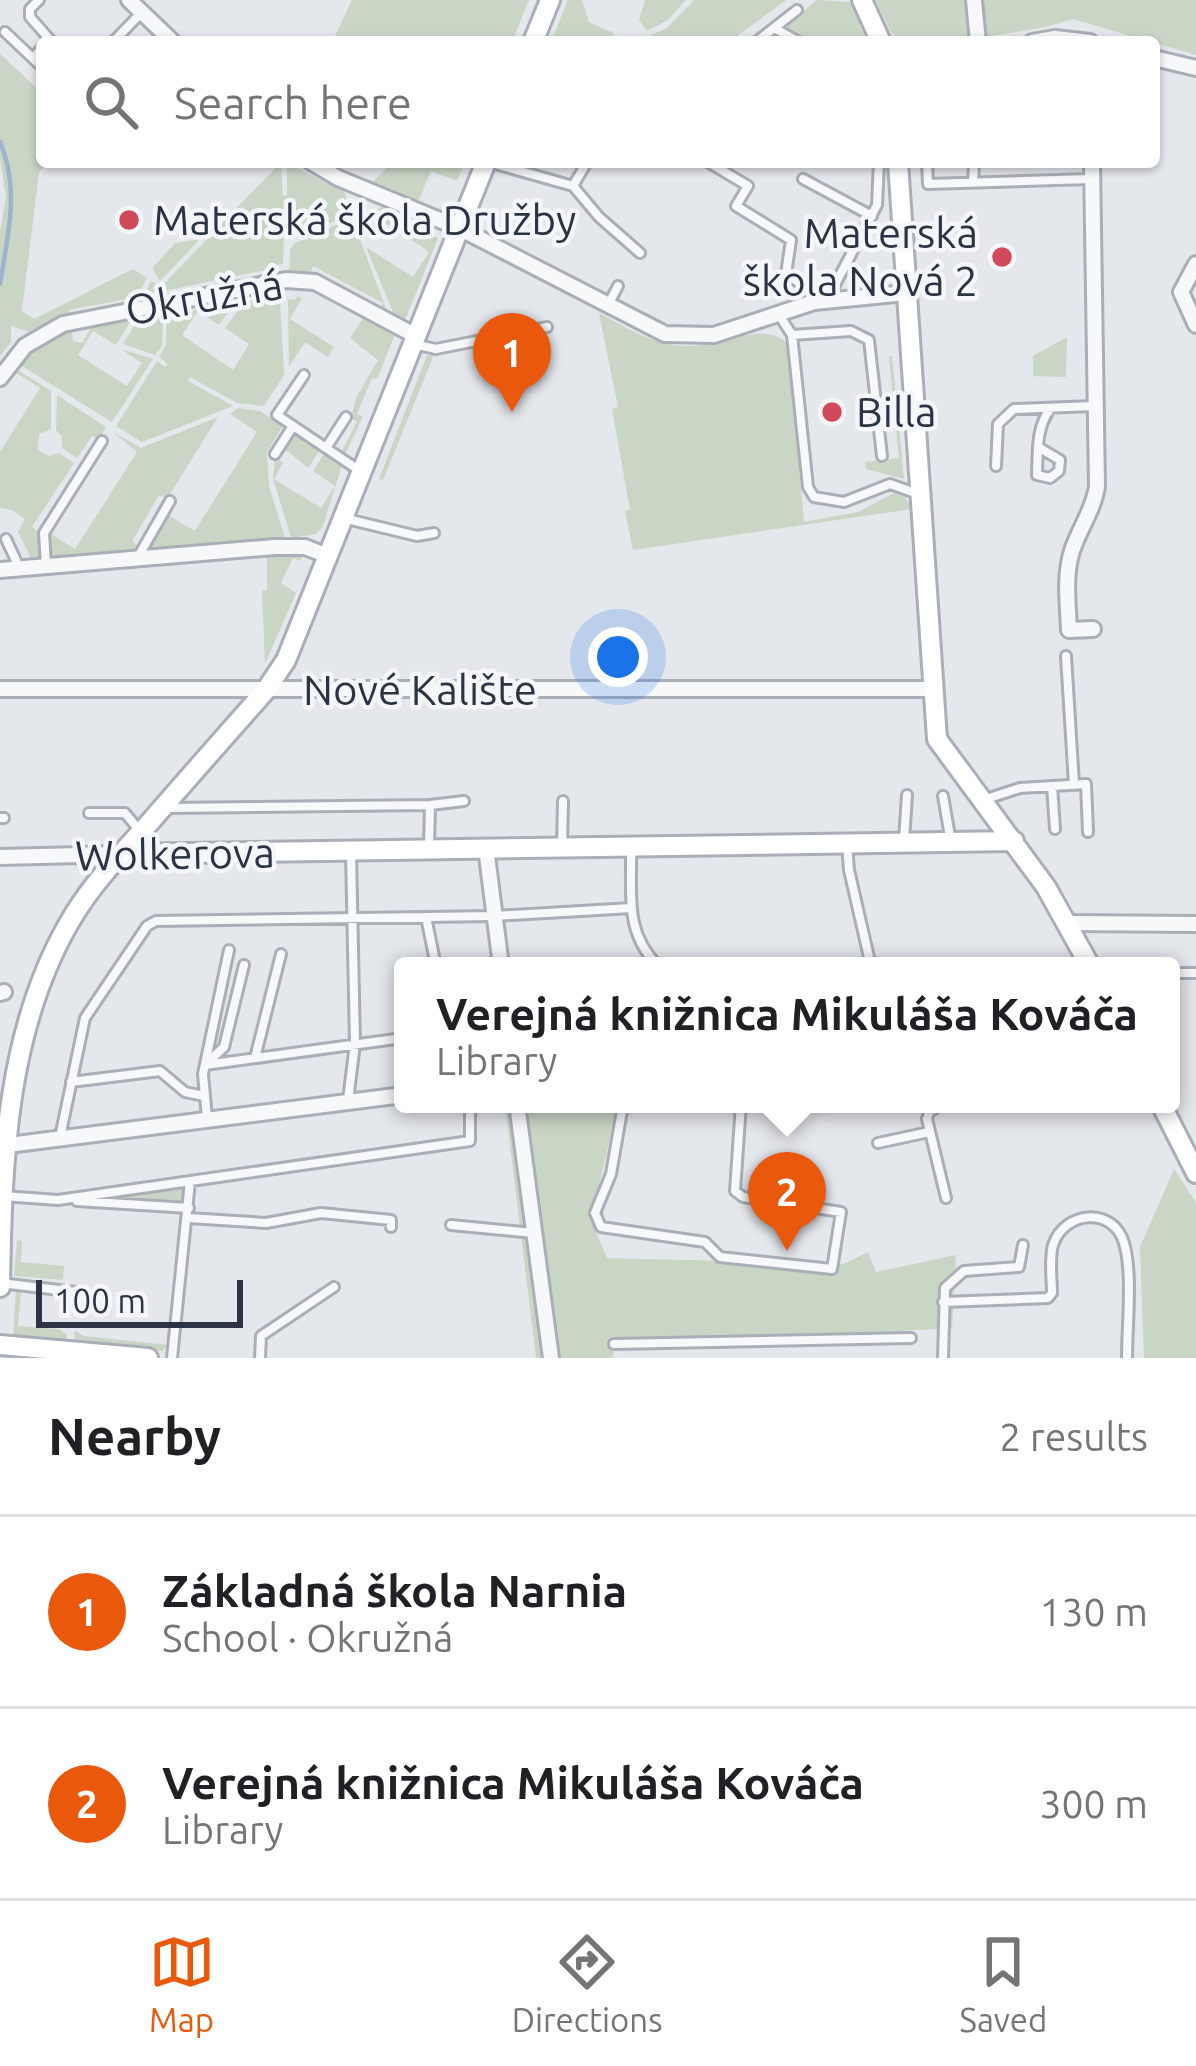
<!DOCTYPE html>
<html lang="en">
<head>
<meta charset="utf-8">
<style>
	:root { --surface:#fff; --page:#f6f6f6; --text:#202124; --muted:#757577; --line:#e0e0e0; --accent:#ea580c }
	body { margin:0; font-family:Ubuntu,sans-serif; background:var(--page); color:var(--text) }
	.scale { position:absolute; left:36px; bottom:30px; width:207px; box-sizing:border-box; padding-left:12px; border:6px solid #2b3445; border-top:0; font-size:33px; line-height:42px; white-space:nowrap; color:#2b3445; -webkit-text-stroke:9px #f4f6f9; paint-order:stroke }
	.you { position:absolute; left:618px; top:657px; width:42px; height:42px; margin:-30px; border:9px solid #fff; border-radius:50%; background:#1a73e8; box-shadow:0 0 0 18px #1a73e833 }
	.badge { display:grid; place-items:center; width:78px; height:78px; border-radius:50%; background:var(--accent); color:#fff; font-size:39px; font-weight:700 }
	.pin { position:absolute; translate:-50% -99px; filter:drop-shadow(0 3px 6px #0008) }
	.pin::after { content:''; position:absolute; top:63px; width:42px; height:36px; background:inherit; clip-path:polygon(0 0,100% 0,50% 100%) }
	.popup { position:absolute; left:394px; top:957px; width:786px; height:156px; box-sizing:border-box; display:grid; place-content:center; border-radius:12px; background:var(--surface); filter:drop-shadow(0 3px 9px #0005); font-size:39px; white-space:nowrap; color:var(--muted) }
	.popup b { font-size:45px; color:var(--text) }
	.popup::after { content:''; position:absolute; left:50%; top:100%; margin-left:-24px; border:24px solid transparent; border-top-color:var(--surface) }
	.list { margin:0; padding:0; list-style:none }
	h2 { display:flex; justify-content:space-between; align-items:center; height:156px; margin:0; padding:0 48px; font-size:51px }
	h2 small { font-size:39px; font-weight:400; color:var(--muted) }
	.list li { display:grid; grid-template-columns:78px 1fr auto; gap:36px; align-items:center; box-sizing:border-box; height:192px; padding:0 48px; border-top:3px solid var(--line) }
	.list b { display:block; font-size:45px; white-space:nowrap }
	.list p { margin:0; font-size:39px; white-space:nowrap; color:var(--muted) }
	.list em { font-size:39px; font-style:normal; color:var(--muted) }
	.icon { flex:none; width:66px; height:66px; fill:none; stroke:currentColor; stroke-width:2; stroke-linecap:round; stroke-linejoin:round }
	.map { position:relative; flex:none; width:1196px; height:1358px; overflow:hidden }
	.search { position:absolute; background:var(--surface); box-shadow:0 3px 9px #0004; left:36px; right:36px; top:36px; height:132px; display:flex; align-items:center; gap:30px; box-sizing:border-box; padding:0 42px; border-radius:12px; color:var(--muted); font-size:45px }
	.sheet { height:540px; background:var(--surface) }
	nav { display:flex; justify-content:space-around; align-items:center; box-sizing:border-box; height:168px; border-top:3px solid var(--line); background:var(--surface); font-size:33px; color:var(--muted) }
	nav a { display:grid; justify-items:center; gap:6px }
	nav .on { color:var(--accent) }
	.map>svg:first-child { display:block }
	.green { fill:#c9d6c5 }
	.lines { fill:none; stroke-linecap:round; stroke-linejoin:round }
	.stream { stroke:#9fb4cc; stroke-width:4.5 }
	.lane-casing { stroke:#a9aeb7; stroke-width:14 }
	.street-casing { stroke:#a9aeb7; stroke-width:20 }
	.secondary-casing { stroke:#a9aeb7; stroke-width:24 }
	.lane { stroke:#f7f8fa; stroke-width:8 }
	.street { stroke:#f7f8fa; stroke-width:14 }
	.secondary { stroke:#fff; stroke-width:18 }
	.poi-dot { fill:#d1495b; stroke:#f4f6f9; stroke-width:4.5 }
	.labels { text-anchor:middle; stroke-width:9; stroke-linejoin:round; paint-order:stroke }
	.poi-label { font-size:42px; fill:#2b3445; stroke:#f4f6f9; text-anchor:start }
	.street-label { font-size:42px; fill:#2b3445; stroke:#f4f6f9 }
</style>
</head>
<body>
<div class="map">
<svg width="1196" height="1358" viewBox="0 0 1196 1358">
	<rect width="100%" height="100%" fill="#e4e7ec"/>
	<path class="green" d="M352 0H529L512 42H332Z
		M568 0H582L589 22 613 33 614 41 551 42Z
		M645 0H686L668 20 647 31 639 20Z
		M694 0H786L737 36 739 42H678L647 37 667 28Z
		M817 0 850 2 867 42H807L783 28Z
		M876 0H1196V55L1073 19 1046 27 955 42H902L890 31Z
		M0 54 42 93V162H49L39 172 22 311 34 319 133 269 147 278 137 297 69 310 73 317 33 333 11 326V342L0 356V232L6 197 0 158Z
		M281 162 283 196 287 195V163L344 191 350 214 305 234 284 237 283 264 271 266V274L266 270 164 291 169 298 163 299 157 292 144 295 151 281 162 286Z
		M392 162H465L457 181 431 171 418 202 373 182Z
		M390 205 388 215 406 223 400 232 377 218 364 240 356 216Z
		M352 218 389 317 379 311 383 303 313 266 310 275 289 274 290 250 295 243Z
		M413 226 438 238 406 318 400 321 395 317 366 247 413 277 429 252 406 236Z
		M200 239 160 281 152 268 175 243Z
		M237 292 238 298 219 325 198 311 182 335 233 370 249 344 225 328 245 301 280 298 284 375 264 406 237 403 190 377 188 381 233 406 142 442 116 426 157 361 165 367 168 364 159 357 166 345 167 306 179 304 180 317 189 318 201 299Z
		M298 296 302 298 290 319 334 347 328 357 305 342 289 367 288 299 295 300Z
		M599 313C627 328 655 346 687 346 719 347 764 320 787 343L804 522 858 512 894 493 904 496 912 509 633 550 625 511 630 510 612 409 618 407Z
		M135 314 116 345 93 331 78 355 127 386 142 363 121 349 153 359 112 422 17 363 47 337 72 328 73 341 82 343 94 323Z
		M366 314 396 332 377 379 372 378 357 414 363 417 345 454 342 451 357 422 351 417 357 396 378 360 350 338Z
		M140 316 142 321 163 317 162 346 155 355 123 344Z
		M1067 337 1066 377 1033 376V356Z
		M427 355H434L383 480 379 479Z
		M892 356 904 479 866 469 865 462 899 458 889 357Z
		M13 367 51 391V429L39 434 38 450 49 456 59 453 74 463 32 527 38 532 41 557 31 558 18 532 25 519 12 510 0 508V452L40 388 12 370Z
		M57 395 106 427 99 440 92 436 77 458 62 448V437L56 430Z
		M238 408 260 411 283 426 267 452 269 486 285 538 149 549 166 514 195 531 257 432 230 414Z
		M218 417 167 499 159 495 132 541 138 546 136 550 50 556 48 532 75 549 137 452 113 432 141 448Z
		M295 434 320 450 308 468 285 449Z
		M325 453 342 465 323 526 316 534 291 538 273 478 275 457 283 463 274 479 321 508 335 486 313 471Z
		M296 552 302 557 300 561 293 558 281 583 296 593 265 664 262 591 267 590V554Z
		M505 1104H618L591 1220 607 1258 844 1264 868 1252 876 1272 956 1255 952 1328 614 1348 613 1358H536Z
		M1174 1169 1196 1203V1358H1144L1140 1247Z
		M179 1186 186 1195 178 1203 101 1197Z
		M17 1240 22 1241 21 1262 64 1266 63 1280 14 1276Z
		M16 1291 21 1293 18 1326 59 1329 67 1335 66 1343 18 1339 13 1335Z
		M75 1331 84 1336 168 1345 162 1351 74 1344Z"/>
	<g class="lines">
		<path class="stream" d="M0 142C20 189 8 234 0 284"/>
		<g class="lane-casing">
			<path id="lane" d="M39 0 30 9V17L52 42
				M774 28 799 42
				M5 32 42 67
				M113 42 141 13
				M756 42 797 10
				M33 58 42 48
				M488 162 573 186 587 162
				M708 162 748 186 736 206 791 240 786 274 809 289 817 302
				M927 162 928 184 1090 179
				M803 179 872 216
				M973 183 974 162
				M573 186 599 217 640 253
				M828 298 877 205 879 162
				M608 305 618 286
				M779 315 792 335 851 331 869 340 882 456
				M792 335 808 487 814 497 844 502 890 484 918 494
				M413 344 436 349 547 327
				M304 375 277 415 360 471
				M1038 447 1060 460 1059 471 1050 478 1037 475C1038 451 1036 428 1050 409
				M326 448 346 417
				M275 454 293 426
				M996 466 998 424 1014 409 1094 406
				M343 518 417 536 434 533
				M6 539 20 569
				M138 557 170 501
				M46 565 44 533 102 441
				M1066 656 1074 784
				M1052 786 1055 829
				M943 796 951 842
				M986 799 1020 788 1086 784 1088 832
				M430 805 464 801
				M169 808 430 805 429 847
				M89 813H125L139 830
				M0 818H4
				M904 840 907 795
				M847 844 849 870 871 966
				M562 847 563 801
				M631 850C632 896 624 931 658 966
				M426 917 436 966
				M1171 973H1196
				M255 1058 281 954
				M206 1064 224 1047 244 965
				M205 1065 403 1038
				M71 1082 160 1071 185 1092 204 1096
				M348 1100 355 1044 351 852
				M942 1104 929 1112 927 1119 946 1198
				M623 1105 611 1174 595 1213 601 1227 705 1242 720 1257 832 1269 841 1212 743 1197 735 1191 741 1104
				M207 1118 203 1074 229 950
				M60 1137 85 1018 147 926 156 921 494 916 632 908
				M878 1143 929 1132
				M3 1196 58 1200 470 1141V1104
				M77 1201 189 1208
				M188 1218 266 1223 321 1213 391 1220V1227
				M451 1225 533 1233
				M0 1283 76 1292
				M943 1302 1048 1298 1052 1293C1052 1278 1049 1260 1053 1245 1064 1211 1113 1206 1124 1243 1133 1273 1127 1325 1127 1358
				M614 1344 911 1338
				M172 1358 190 1181
				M260 1358 261 1336 334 1287
				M943 1358 945 1288 964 1271 1019 1267 1023 1245"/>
		</g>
		<g class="street-casing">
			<path id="street" d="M129 0 173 42
				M974 0 978 42
				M1032 42 1055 38 1090 42
				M1154 58 1196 68
				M311 162 338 178 459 228 665 334 714 335 814 302 906 293
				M1092 162 1097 487C1093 511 1079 529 1072 551 1064 576 1068 604 1069 630L1093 629
				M1196 264 1181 292 1196 325
				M0 378 25 346 63 324 286 280 315 282 416 336
				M0 570 275 547H305L328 556
				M0 689H933
				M486 848 501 966
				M0 857 121 854
				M1068 923 1196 924
				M0 993 4 992
				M517 1104 551 1358
				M0 1146 403 1095"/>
		</g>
		<g class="secondary-casing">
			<path id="secondary" d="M862 0 881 42
				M533 42 550 0
				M898 162 937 739 1046 887 1090 966
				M121 854 1014 841
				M1161 1104 1196 1173
				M0 1287C2 1160 6 1024 75 913 96 879 125 850 151 821 189 777 228 733 266 690L286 660 486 162
				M0 1345 148 1358"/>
		</g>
		<use href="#lane" class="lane"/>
		<use href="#street" class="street"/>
		<use href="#secondary" class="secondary"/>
	</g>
	<g class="poi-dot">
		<circle cx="129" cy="220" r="12"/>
		<circle cx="1002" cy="257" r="12"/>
		<circle cx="832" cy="412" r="12"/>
	</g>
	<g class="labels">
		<g class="poi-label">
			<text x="153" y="235">Materská škola Družby</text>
			<text x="978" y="248" text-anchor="end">Materská<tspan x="978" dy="48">škola Nová 2</tspan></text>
			<text x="856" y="427">Billa</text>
		</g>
		<g class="street-label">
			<text transform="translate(204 297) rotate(-10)" y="15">Okružná</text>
			<text x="420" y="705">Nové Kalište</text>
			<text transform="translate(175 854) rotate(-1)" y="15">Wolkerova</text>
		</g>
	</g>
</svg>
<div class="scale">100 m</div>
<div class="you"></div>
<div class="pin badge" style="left:512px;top:412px">1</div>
<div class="pin badge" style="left:787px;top:1251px">2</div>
<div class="popup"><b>Verejná knižnica Mikuláša Kováča</b>Library</div>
<div class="search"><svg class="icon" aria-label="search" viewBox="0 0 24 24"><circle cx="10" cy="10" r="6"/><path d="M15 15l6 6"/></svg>Search here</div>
</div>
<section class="sheet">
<h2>Nearby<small>2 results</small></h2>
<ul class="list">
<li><span class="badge">1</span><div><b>Základná škola Narnia</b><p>School · Okružná</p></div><em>130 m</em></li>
<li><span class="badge">2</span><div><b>Verejná knižnica Mikuláša Kováča</b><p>Library</p></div><em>300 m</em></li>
</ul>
</section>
<nav>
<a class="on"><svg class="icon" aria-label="map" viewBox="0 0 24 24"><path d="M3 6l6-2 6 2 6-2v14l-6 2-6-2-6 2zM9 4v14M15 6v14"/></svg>Map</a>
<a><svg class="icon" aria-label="directions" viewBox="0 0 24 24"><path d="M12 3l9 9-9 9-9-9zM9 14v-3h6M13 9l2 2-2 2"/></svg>Directions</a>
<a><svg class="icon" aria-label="saved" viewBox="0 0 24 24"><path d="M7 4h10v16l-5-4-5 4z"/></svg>Saved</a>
</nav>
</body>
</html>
